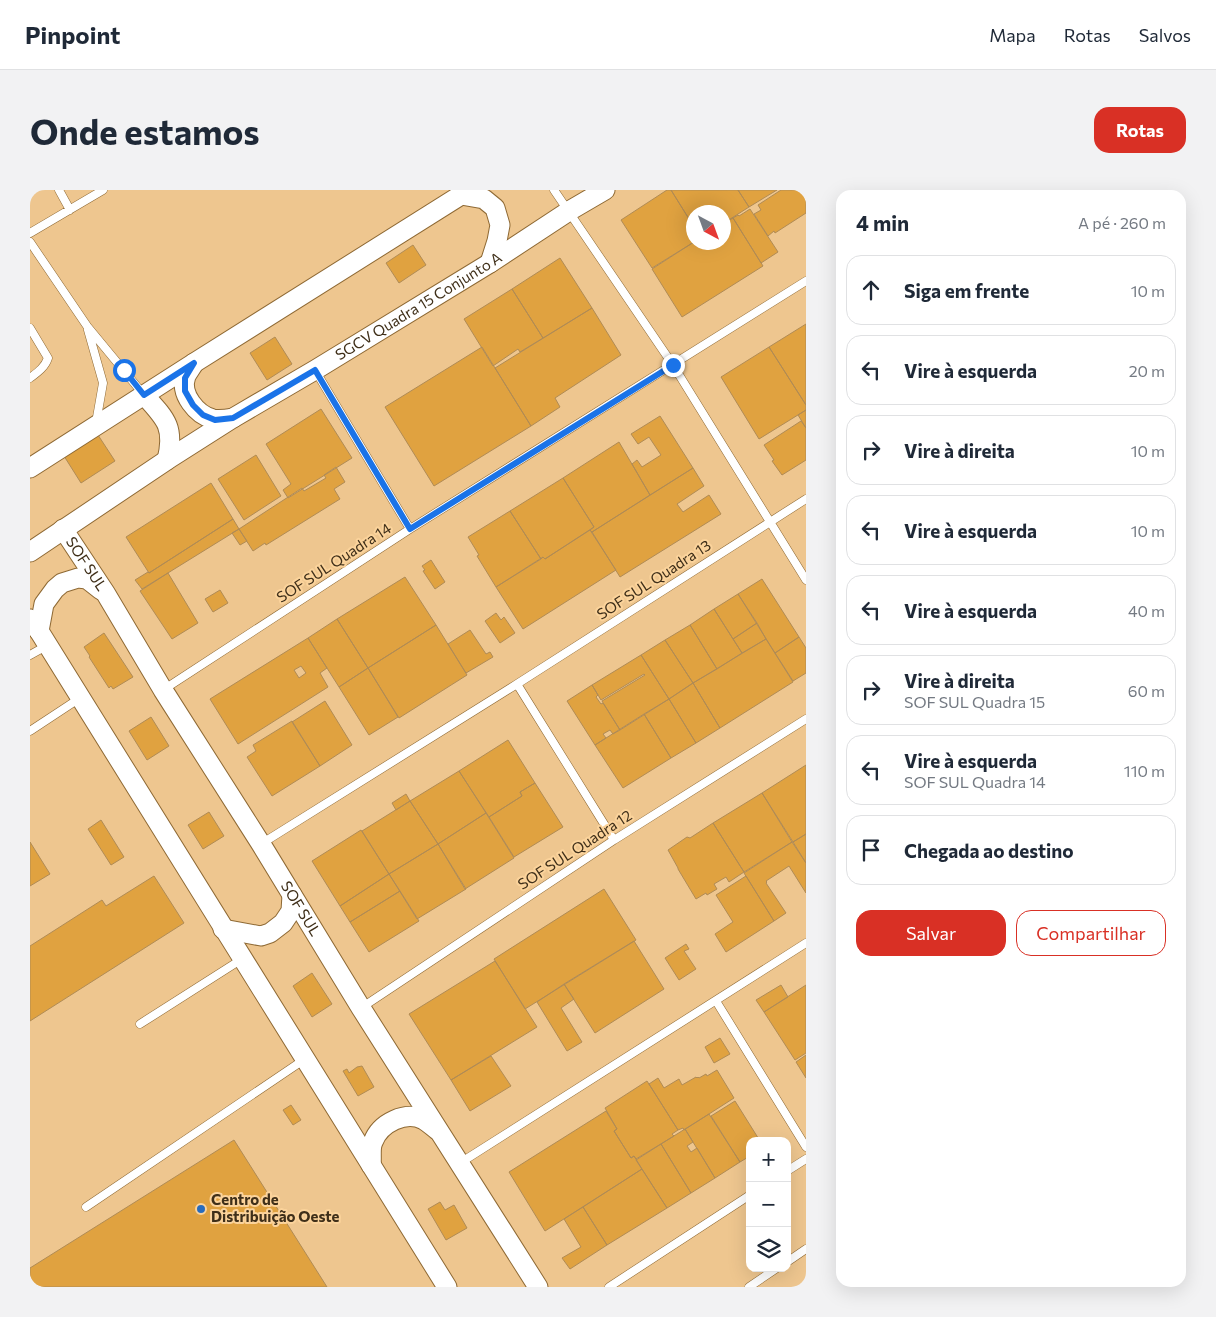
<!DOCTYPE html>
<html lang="pt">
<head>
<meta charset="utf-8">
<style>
	:root { --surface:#fff; --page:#f2f2f3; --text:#1f2937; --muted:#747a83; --line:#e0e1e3; --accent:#d93025 }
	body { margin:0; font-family:Commissioner,sans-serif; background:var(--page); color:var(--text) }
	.controls { position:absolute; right:15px; bottom:15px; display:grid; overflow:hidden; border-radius:10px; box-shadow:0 5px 20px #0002 }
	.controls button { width:45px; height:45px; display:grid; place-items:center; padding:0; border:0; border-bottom:1px solid var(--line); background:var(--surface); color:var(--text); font:25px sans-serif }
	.compass { position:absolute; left:656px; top:15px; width:45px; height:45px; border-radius:50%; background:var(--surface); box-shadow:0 5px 20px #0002; rotate:139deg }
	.stop { position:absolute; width:15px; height:15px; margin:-11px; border:4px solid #1a73e8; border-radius:50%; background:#fff }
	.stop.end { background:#1a73e8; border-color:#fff; box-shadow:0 1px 5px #0008 }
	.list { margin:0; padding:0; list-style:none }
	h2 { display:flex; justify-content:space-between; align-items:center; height:65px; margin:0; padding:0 20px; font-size:21px }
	h2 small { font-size:16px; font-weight:400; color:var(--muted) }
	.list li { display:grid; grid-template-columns:32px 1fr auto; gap:15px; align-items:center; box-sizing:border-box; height:70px; margin:0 10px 10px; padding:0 10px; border:1px solid var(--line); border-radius:15px }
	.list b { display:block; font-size:19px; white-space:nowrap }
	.list p { margin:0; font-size:16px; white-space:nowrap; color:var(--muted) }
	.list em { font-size:16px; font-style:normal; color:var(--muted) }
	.actions { display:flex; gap:10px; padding:15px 20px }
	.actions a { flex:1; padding:11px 0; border:1px solid var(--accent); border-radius:15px; text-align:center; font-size:18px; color:var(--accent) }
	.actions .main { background:var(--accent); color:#fff }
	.icon { flex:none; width:28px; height:28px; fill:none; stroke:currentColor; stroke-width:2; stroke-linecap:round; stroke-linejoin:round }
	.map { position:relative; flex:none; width:776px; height:1097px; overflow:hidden; border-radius:15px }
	header { display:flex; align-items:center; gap:30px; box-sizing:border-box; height:70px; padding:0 25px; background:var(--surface); border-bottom:1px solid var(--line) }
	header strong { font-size:24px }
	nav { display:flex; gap:28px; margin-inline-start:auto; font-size:18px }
	.intro { display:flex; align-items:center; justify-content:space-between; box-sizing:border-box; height:120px; padding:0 30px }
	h1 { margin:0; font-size:35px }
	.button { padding:12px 22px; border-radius:15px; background:var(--accent); color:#fff; font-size:18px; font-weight:700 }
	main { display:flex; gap:30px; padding:0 30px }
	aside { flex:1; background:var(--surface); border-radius:15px; box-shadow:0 5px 20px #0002 }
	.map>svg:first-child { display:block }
	.building { fill:#e0a240; stroke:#b08b55; fill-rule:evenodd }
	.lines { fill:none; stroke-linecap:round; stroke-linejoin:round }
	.service-casing { stroke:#8e6934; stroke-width:9 }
	.tertiary-casing { stroke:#8e6934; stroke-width:21 }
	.service { stroke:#fff; stroke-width:8 }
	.tertiary { stroke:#fff; stroke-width:19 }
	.route { stroke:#1a73e8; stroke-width:6 }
	.poi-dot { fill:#286cbd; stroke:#fbd39b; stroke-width:2 }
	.labels { text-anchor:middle; stroke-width:4; stroke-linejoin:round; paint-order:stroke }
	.street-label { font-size:15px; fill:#3f2f19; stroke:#fbd39b }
	.poi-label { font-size:15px; font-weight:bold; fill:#3f2f19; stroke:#fbd39b; text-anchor:start }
</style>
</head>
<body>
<header>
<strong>Pinpoint</strong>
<nav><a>Mapa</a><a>Rotas</a><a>Salvos</a></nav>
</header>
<div class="intro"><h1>Onde estamos</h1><a class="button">Rotas</a></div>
<main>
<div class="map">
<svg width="776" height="1097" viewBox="0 0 776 1097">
	<rect width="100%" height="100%" fill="#eec68f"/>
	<path class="building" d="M637 0H641L664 37V52L622 78 591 30Z
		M641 0H708L719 17 694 33V22H664V37Z
		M708 0H747L719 17Z
		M751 0H776V23L745 43 744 41 738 46 724 24 731 20 728 15Z
		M720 19 748 62 731 73 703 28 708 25 709 26Z
		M703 28 733 76 652 127 622 79 664 52H694V33Z
		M383 55 396 75 369 93 356 73Z
		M530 68 562 118 513 148 482 99Z
		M482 99 513 148 490 162 488 159 463 176 434 129Z
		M562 118 591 165 525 208 530 217 501 236 465 178Z
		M776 134V215L739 157Z
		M245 147 262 174 237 190 220 163Z
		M452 157 501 236 404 296 355 217Z
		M739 157 776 215V220L729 249 691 187Z
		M291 219 322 268 258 308 253 300 261 294 236 254Z
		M776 220V238L768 225Z
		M630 226 663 278 620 305 602 274 607 270 612 277 631 265 619 247 608 254 601 244Z
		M771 231 776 238V270L752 285 742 271 744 270 734 255Z
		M68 245 85 271 51 293 34 266Z
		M589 252 620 305 562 342 560 340 564 337 533 288Z
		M226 265 251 306 214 330 188 289Z
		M306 277 315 292 304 299 310 309 236 355 235 353 223 361 209 339 272 298 274 301 296 288 294 285Z
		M663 278 674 296 647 314 653 322 679 305 691 324 590 387 562 342Z
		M533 288 564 337 515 369 513 367 511 369 480 321Z
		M181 293 203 329 119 383 96 347Z
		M480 321 511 369 466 397 447 366 449 365 438 347Z
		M203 329 209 339 112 399 105 390 118 382 119 383Z
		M209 339 217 351 210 355 202 343Z
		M560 340 586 380 493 439 466 397 513 367 515 369Z
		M401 370 415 392 405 399 393 381 395 380 392 376Z
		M138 383 168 433 142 449 110 401Z
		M375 387 406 435 338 478 307 429Z
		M732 389 769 447 745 463 708 404Z
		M190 400 198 413 183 422 175 409Z
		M708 404 727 433 703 449 684 419Z
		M684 419 712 463 687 479 660 435Z
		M466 423 471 430 474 427 485 443 470 453 455 431Z
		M307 429 338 478 309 497 278 448Z
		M727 433 736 449 712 463 703 449Z
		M406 435 437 485 369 528 338 478Z
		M660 435 687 479 663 493 635 450Z
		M440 440 456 464 460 462 463 467 436 483 418 454Z
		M74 443 103 487 83 499 81 496 79 498 59 467 60 466 54 457Z
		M769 447 776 458V483L763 491 745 463Z
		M278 448 297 478 290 483 298 497 208 554 180 509ZM271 476 276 483 269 488 264 480Z
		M736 449 763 492 690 538 663 493Z
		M635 450 663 493 639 509 611 465Z
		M611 465 639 509 590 540 572 511 615 485 614 484 571 510 562 495Z
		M338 478 368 527 339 545 309 497Z
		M663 493 690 538 666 553 639 509Z
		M562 495 568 505 566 507 571 514 573 513 590 540 583 544 580 540 573 544 576 548 565 555 537 511Z
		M639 509 666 553 641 568 614 524Z
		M295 511 322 555 290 576 262 532Z
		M614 524 641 568 593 598 565 555Z
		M121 527 139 556 117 570 99 541Z
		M262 531 290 576 242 606 217 567 226 561 223 555Z
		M478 550 505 593 490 602 492 606 459 627 429 581Z
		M776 575V644L763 652 732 603Z
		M429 581 456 623 408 654 380 611Z
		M505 593 533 637 484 667 459 627 492 606 490 602Z
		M732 603 762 652 714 682 683 633Z
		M376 604 380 611 366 620 362 613Z
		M380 611 408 654 359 684 332 641Z
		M179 622 194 646 173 659 158 635Z
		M456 623 484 668 435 699 408 654Z
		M71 630 94 667 81 675 58 639Z
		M683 633 714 682 699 692 696 687 684 694 687 699 677 705 676 703 666 709 648 679V678L638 660 657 647 660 648Z
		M331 640 359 684 310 716 282 671Z
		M776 644V673L763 652Z
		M0 652 20 684 0 696Z
		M762 652 776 673V703L759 676 736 691 737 692 736 693 756 723 744 731 714 683Z
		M408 654 436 699 387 729 359 684Z
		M359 684 370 701 320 732 310 716Z
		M124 686 154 733 0 831V756L72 710 76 716Z
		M716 686 744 731 696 762 685 744 703 732 686 705Z
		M574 699 606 750 495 819 464 769Z
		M370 701 389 731 339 762 320 732Z
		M604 751 634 799 565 843 534 794Z
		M656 754 659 759 654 761 666 779 649 790 635 768Z
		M465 771 507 837 421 890 379 824Z
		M282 783 302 814 282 827 263 796Z
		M534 794 544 809 531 818 552 852 537 861 507 812Z
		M751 795 758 807 734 822 726 810Z
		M776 795V863L765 870 734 822Z
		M690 848 700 864 684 873 675 857Z
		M776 865V888L766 872Z
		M461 866 481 896 440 921 421 890Z
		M332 876 344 897 328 906 313 881 317 879 319 883 327 877Z
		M687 880 704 908 654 940 653 938 648 940 619 894 628 888 634 898 649 889 652 895 666 887 667 888 668 887 669 888 676 884 677 886Z
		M617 891 648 940 642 944 644 946 606 969 604 966 601 968 584 941 587 939 575 918Z
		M705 911 730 951H720V966L710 972 681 926Z
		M261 915 271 930 263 935 253 920Z
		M576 921 587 939 584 941 601 968 604 966 612 979 515 1041 479 982Z
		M679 924 710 972 685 988 655 939Z
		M655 939 663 952 657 956 661 962 667 958 685 988 661 1003 631 954Z
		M204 950 297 1097H0V1078Z
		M631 954 661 1003 637 1018 606 970Z
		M612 979 637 1018 577 1055 553 1017Z
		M410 1012 415 1020 424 1015 437 1038 416 1050 398 1019Z
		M553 1017 577 1055 540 1079 532 1068 551 1057 534 1029Z"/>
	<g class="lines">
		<g class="service-casing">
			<path id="service" d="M29 0 40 20
				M524 0 643 175 776 390
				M0 43 73 0
				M0 52 57 136 114 205
				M0 138 18 168C15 177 8 182 0 188
				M58 140 73 193 66 233
				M285 180 380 339
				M0 465 18 455
				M487 494 584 650
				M133 500 380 339 776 91
				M0 541 50 508
				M231 654 487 494 776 309
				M686 811 776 957
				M331 818 584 650 776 529
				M110 834 212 769
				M430 973 776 753
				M757 981 776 969
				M56 1017 275 869
				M757 1072 776 1059
				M579 1097 720 1005
				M719 1097 747 1078"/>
		</g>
		<g class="tertiary-casing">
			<g id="tertiary">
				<path d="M431 5 454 9 465 18 470 35 467 51 460 73"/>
				<path d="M164 173C162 177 158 182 156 186 149 204 167 225 183 229 189 230 197 229 203 228"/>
				<path d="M114 205C136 229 145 237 137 270"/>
				<path d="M0 278 164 173 439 0"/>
				<path id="s1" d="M33 339 76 404 133 500 231 654 331 818 508 1097"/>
				<path id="s2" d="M0 362 137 270 203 228 285 180 460 73 539 21 575 0"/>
				<path d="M0 429 9 441 417 1097"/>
				<path d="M9 441 14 414 25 399 32 393 48 388 57 389 71 400"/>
				<path d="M193 739 231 746 240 743 253 733 261 721 262 705"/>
				<path d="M341 975C342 968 340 958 343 952 350 933 376 920 394 930 399 933 403 937 407 940"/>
			</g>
		</g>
		<use href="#service" class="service"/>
		<use href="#tertiary" class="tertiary"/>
	</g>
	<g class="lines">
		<path class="route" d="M94 180 114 205 164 173 155 188V201L163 215 173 225 185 230 203 228 285 180 380 339 643 175"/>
	</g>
	<circle class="poi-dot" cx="171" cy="1019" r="5"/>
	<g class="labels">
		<g class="street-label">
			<text dy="5" stroke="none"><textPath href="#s2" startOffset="460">SGCV Quadra 15 Conjunto A</textPath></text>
			<text transform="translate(304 373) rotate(-33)" y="5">SOF SUL Quadra 14</text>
			<text dy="5" stroke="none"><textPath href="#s1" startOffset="42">SOF SUL</textPath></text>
			<text transform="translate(624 390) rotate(-33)" y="5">SOF SUL Quadra 13</text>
			<text transform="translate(545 660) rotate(-33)" y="5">SOF SUL Quadra 12</text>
			<text dy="5" stroke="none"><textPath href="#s1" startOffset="448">SOF SUL</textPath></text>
		</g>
		<g class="poi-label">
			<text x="181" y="1015">Centro de<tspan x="181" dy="17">Distribuição Oeste</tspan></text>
		</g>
	</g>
</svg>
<div class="controls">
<button>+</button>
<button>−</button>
<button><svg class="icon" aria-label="layers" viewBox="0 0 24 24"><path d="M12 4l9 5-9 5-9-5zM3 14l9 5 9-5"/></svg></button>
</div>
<svg class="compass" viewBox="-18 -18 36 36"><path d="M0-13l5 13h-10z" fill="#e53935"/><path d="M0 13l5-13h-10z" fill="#747a83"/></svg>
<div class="stop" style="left:94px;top:180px"></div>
<div class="stop end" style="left:643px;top:175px"></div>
</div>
<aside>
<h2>4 min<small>A pé · 260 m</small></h2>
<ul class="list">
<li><svg class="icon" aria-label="ahead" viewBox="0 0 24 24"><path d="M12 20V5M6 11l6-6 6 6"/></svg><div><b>Siga em frente</b></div><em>10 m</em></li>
<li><svg class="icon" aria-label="left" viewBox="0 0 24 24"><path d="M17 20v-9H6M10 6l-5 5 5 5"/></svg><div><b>Vire à esquerda</b></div><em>20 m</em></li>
<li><svg class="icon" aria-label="right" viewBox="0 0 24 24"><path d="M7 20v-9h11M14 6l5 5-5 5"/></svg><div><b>Vire à direita</b></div><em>10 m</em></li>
<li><svg class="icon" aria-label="left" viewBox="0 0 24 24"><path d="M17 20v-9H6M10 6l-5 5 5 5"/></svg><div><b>Vire à esquerda</b></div><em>10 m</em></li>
<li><svg class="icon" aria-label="left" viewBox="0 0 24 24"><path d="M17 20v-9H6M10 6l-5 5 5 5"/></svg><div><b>Vire à esquerda</b></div><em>40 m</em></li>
<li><svg class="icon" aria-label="right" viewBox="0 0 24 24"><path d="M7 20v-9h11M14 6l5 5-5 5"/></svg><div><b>Vire à direita</b><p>SOF SUL Quadra 15</p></div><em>60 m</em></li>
<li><svg class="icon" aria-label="left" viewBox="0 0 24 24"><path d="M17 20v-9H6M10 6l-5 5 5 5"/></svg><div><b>Vire à esquerda</b><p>SOF SUL Quadra 14</p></div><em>110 m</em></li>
<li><svg class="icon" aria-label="arrive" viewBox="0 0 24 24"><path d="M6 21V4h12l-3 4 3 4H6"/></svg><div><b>Chegada ao destino</b></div></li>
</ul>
<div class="actions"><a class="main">Salvar</a><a>Compartilhar</a></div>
</aside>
</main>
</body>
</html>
